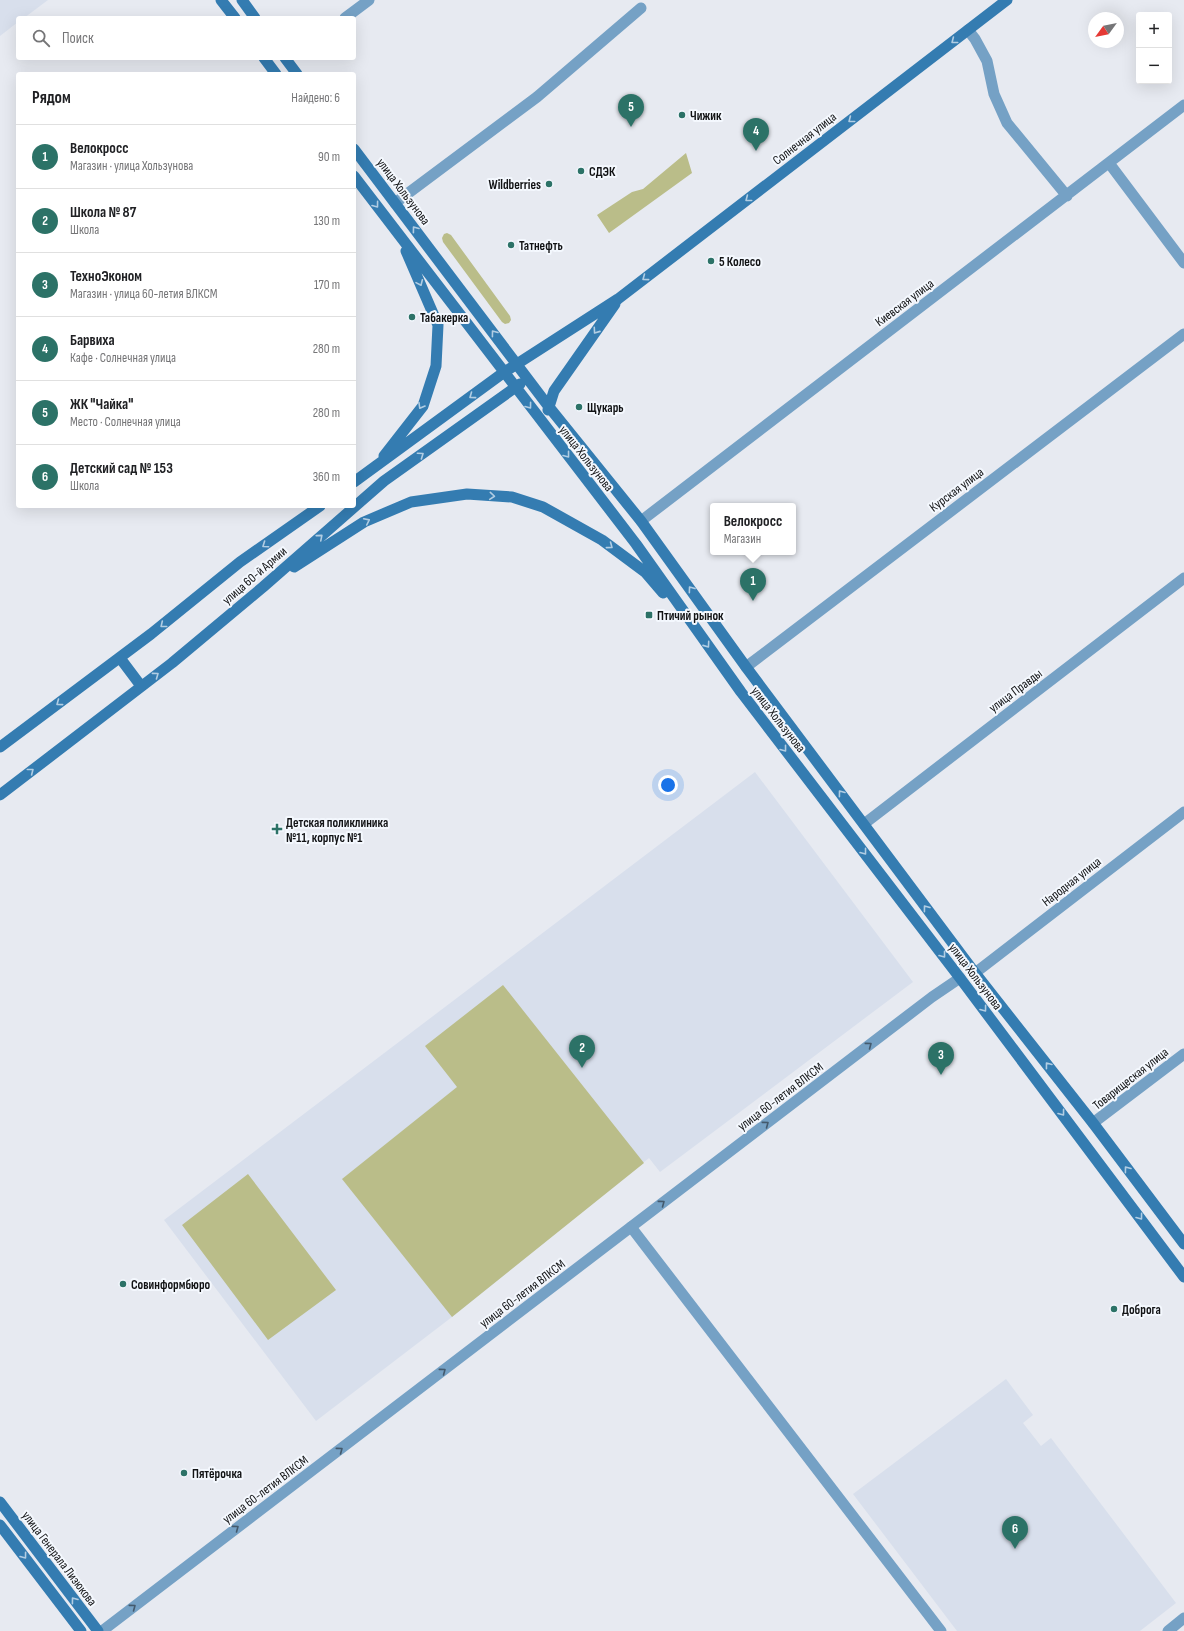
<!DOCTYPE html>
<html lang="ru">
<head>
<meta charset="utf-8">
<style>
	:root { --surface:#fff; --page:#f6f6f6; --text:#202124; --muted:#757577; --line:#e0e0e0; --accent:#2c7267 }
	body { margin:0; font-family:"Sofia Sans Condensed",sans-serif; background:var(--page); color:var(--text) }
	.controls { position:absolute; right:12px; top:12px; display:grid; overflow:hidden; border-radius:4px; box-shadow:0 4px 16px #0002 }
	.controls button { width:36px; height:36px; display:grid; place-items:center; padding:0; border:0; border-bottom:1px solid var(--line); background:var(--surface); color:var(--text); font:20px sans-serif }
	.compass { position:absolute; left:1088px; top:12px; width:36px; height:36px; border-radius:50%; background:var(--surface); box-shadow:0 4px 16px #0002; rotate:237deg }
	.you { position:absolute; left:668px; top:785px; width:14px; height:14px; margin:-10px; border:3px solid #fff; border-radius:50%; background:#1a73e8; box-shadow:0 0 0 6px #1a73e833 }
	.badge { display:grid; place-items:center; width:26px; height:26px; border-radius:50%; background:var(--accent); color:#fff; font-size:13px; font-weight:700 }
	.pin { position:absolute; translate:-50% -33px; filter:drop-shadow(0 1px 2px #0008) }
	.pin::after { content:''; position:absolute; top:21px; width:14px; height:12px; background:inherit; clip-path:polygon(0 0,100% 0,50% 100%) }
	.popup { position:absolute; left:710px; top:503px; width:86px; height:52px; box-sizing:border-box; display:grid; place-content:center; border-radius:4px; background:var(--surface); filter:drop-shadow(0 1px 3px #0005); font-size:13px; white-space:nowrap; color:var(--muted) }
	.popup b { font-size:15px; color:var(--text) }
	.popup::after { content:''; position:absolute; left:50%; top:100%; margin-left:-8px; border:8px solid transparent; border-top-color:var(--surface) }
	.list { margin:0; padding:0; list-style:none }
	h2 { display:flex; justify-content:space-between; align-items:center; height:52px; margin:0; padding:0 16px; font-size:17px }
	h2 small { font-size:13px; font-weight:400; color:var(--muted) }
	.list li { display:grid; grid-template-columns:26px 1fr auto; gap:12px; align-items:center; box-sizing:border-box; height:64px; padding:0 16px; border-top:1px solid var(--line) }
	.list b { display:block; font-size:15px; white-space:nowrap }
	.list p { margin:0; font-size:13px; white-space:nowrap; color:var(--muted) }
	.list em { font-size:13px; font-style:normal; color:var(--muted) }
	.icon { flex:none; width:22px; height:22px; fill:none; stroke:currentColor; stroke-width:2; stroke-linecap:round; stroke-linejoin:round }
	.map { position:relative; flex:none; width:1184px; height:1631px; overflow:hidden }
	.search { position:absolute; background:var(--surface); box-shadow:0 4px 16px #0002; left:16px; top:16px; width:340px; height:44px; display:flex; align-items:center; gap:10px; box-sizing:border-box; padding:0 14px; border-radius:4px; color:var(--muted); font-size:15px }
	.panel { position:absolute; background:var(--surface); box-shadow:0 4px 16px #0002; left:16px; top:72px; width:340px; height:436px; border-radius:4px }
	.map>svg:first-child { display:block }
	.built { fill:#d8dfec }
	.green { fill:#babd89 }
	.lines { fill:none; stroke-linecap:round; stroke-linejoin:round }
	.minor { stroke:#75a1c5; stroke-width:11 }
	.tertiary { stroke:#75a1c5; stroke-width:11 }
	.secondary { stroke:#347cb1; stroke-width:11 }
	.oneway { stroke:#b1cde3 }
	.oneway2 { stroke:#445a6d }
	.poi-dot { fill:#2c7267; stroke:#f4f8fe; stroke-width:1.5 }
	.labels { text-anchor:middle; stroke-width:4; stroke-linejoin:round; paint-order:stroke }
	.poi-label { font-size:13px; font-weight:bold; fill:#121315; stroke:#f4f8fe; text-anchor:start }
	.street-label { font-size:13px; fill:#121315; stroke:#f4f8fe }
</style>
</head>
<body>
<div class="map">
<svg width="1184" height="1631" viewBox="0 0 1184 1631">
	<rect width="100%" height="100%" fill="#e7eaf1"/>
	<path class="built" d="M0 0H48L24 18H18V22L0 36Z
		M755 772 913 982 660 1172 649 1158 452 1317 316 1421 164 1220Z
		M1006 1379 1033 1415 1023 1423 1041 1446 1051 1438 1176 1603 1140 1631H957L853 1494Z"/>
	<path class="green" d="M686 153 692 173 609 233 597 215 632 192 643 189Z
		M447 233 451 235 510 316 511 320 509 323 505 324 502 322 443 242 442 238 444 234Z
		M503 985 644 1163 452 1317 342 1179 457 1087 425 1046Z
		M248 1174 336 1290 268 1340 182 1225Z"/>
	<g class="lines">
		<path class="minor" d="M345 18 369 0
			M968 30 975 39 987 61 994 94 1007 123 1067 196
			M1109 163 1184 263
			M395 203 537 97 641 8
			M641 521 1184 105
			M746 667 1184 334
			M864 824 1184 578
			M975 973 1184 812
			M1093 1123 1184 1054
			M631 1227 941 1631
			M1168 1631 1184 1618"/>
		<path class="tertiary" d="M102 1631 932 997 960 978"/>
		<path class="secondary" d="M221 0 235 18
			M242 0 255 18
			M264 58 276 74
			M285 58 297 74
			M354 149 549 407 641 521 746 667 975 973 1093 1123 1184 1244
			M354 176 636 544 741 692 960 978 1184 1277
			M548 410 554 391 615 304
			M384 456 423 406 436 366 438 325 406 251
			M354 482 503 373 618 299 1007 0
			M294 567 364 522 411 502 467 494 512 497 543 507 602 540 645 572 663 593
			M120 658 141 686
			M0 747 151 634 240 562 320 506
			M0 795 172 663 263 587 384 481 520 384
			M0 1502 98 1631
			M0 1525 81 1631"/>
	</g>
	<defs><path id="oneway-chevron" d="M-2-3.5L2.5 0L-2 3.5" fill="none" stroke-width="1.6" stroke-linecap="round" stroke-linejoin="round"/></defs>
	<g class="oneway">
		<use href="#oneway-chevron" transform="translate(954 41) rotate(142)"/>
		<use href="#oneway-chevron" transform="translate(851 120) rotate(142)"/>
		<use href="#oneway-chevron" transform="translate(748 199) rotate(142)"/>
		<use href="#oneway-chevron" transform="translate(376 205) rotate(53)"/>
		<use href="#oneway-chevron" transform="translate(415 229) rotate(-127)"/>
		<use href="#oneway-chevron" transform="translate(645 278) rotate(143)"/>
		<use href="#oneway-chevron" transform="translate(420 283) rotate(66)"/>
		<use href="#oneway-chevron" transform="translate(596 331) rotate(125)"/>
		<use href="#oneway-chevron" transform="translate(494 333) rotate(-127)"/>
		<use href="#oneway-chevron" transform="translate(472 396) rotate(144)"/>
		<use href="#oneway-chevron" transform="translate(421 406) rotate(120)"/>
		<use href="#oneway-chevron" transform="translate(529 406) rotate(53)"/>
		<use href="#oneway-chevron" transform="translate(421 455) rotate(-35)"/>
		<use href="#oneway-chevron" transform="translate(567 455) rotate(52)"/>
		<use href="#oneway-chevron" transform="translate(492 496) rotate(5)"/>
		<use href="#oneway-chevron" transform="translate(367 521) rotate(-26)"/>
		<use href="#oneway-chevron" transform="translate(320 537) rotate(-41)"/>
		<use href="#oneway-chevron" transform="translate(265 545) rotate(145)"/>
		<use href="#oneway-chevron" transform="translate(610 546) rotate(37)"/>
		<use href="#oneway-chevron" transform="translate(691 589) rotate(-126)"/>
		<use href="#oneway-chevron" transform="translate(163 625) rotate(141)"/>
		<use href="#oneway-chevron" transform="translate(707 645) rotate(55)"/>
		<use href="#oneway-chevron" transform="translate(156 675) rotate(-36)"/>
		<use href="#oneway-chevron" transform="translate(59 703) rotate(143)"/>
		<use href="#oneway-chevron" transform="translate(784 749) rotate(52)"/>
		<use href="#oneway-chevron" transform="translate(31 771) rotate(-38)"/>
		<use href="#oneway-chevron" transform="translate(841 793) rotate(-127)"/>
		<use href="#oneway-chevron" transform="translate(864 852) rotate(52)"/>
		<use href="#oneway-chevron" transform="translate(926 908) rotate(-127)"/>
		<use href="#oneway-chevron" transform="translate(943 955) rotate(52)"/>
		<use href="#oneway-chevron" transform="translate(984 1009) rotate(53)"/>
		<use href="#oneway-chevron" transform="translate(1048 1065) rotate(-128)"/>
		<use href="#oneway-chevron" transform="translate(1062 1113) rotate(53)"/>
		<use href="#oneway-chevron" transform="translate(1127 1169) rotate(-127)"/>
		<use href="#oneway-chevron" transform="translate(1140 1217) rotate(53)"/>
		<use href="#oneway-chevron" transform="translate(24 1556) rotate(53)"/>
		<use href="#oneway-chevron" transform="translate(74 1600) rotate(-127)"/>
	</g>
	<g class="oneway2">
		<use href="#oneway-chevron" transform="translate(869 1045) rotate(-37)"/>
		<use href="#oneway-chevron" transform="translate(766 1124) rotate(-37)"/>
		<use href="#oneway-chevron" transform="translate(662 1203) rotate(-37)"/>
		<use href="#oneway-chevron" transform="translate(443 1371) rotate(-37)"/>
		<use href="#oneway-chevron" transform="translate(340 1450) rotate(-37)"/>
		<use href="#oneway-chevron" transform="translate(236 1528) rotate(-37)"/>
		<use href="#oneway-chevron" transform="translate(133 1607) rotate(-37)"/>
	</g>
	<g class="poi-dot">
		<circle cx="682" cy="115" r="4"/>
		<circle cx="581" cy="171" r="4"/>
		<circle cx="549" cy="184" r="4"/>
		<circle cx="511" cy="245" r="4"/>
		<circle cx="711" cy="261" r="4"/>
		<circle cx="412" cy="317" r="4"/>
		<circle cx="579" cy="407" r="4"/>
		<rect x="645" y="611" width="8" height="8" rx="2"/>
		<path d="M275 823h4v4h4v4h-4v4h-4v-4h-4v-4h4z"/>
		<circle cx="123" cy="1284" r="4"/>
		<circle cx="1114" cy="1309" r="4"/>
		<circle cx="184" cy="1473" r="4"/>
	</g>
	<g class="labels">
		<g class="poi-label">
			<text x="690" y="120">Чижик</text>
			<text x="589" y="176">СДЭК</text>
			<text x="541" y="189" text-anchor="end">Wildberries</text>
			<text x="519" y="250">Татнефть</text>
			<text x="719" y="266">5 Колесо</text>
			<text x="420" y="322">Табакерка</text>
			<text x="587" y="412">Щукарь</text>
			<text x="657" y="620">Птичий рынок</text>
			<text x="286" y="827">Детская поликлиника<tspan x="286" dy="15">№11, корпус №1</tspan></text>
			<text x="131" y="1289">Совинформбюро</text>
			<text x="1122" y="1314">Доброга</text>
			<text x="192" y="1478">Пятёрочка</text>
		</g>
		<g class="street-label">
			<text transform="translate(804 138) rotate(-38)" y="5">Солнечная улица</text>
			<text transform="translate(404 191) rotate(53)" y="5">улица Хользунова</text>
			<text transform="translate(904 302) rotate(-37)" y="5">Киевская улица</text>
			<text transform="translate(587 458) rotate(52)" y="5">улица Хользунова</text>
			<text transform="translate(956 489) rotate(-37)" y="5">Курская улица</text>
			<text transform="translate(254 575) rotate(-41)" y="5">улица 60-й Армии</text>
			<text transform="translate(1015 690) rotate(-37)" y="5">улица Правды</text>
			<text transform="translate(779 719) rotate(52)" y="5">улица Хользунова</text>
			<text transform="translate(1071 881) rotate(-38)" y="5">Народная улица</text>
			<text transform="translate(976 976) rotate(53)" y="5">улица Хользунова</text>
			<text transform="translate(1130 1078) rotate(-38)" y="5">Товарищеская улица</text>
			<text transform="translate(780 1096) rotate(-37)" y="5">улица 60-летия ВЛКСМ</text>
			<text transform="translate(522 1293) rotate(-37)" y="5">улица 60-летия ВЛКСМ</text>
			<text transform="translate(265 1489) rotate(-37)" y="5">улица 60-летия ВЛКСМ</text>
			<text transform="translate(60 1558) rotate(53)" y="5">улица Генерала Лизюкова</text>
		</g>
	</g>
</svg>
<div class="controls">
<button>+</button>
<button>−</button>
</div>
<svg class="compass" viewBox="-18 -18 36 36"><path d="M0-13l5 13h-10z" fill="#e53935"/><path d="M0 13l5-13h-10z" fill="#757577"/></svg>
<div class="you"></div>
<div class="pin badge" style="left:753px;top:601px">1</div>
<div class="popup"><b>Велокросс</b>Магазин</div>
<div class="pin badge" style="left:582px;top:1068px">2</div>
<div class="pin badge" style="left:941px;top:1075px">3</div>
<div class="pin badge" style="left:756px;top:151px">4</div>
<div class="pin badge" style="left:631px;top:127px">5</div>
<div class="pin badge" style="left:1015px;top:1549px">6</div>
<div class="search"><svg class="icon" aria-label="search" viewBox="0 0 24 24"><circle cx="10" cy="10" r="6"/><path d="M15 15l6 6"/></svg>Поиск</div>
<section class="panel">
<h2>Рядом<small>Найдено: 6</small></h2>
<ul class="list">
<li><span class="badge">1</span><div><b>Велокросс</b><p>Магазин · улица Хользунова</p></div><em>90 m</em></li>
<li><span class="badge">2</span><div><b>Школа № 87</b><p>Школа</p></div><em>130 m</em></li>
<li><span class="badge">3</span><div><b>ТехноЭконом</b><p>Магазин · улица 60-летия ВЛКСМ</p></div><em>170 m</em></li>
<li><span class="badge">4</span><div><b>Барвиха</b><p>Кафе · Солнечная улица</p></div><em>280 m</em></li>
<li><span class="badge">5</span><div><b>ЖК &quot;Чайка&quot;</b><p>Место · Солнечная улица</p></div><em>280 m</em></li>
<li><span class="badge">6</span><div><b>Детский сад № 153</b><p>Школа</p></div><em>360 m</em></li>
</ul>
</section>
</div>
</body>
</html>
